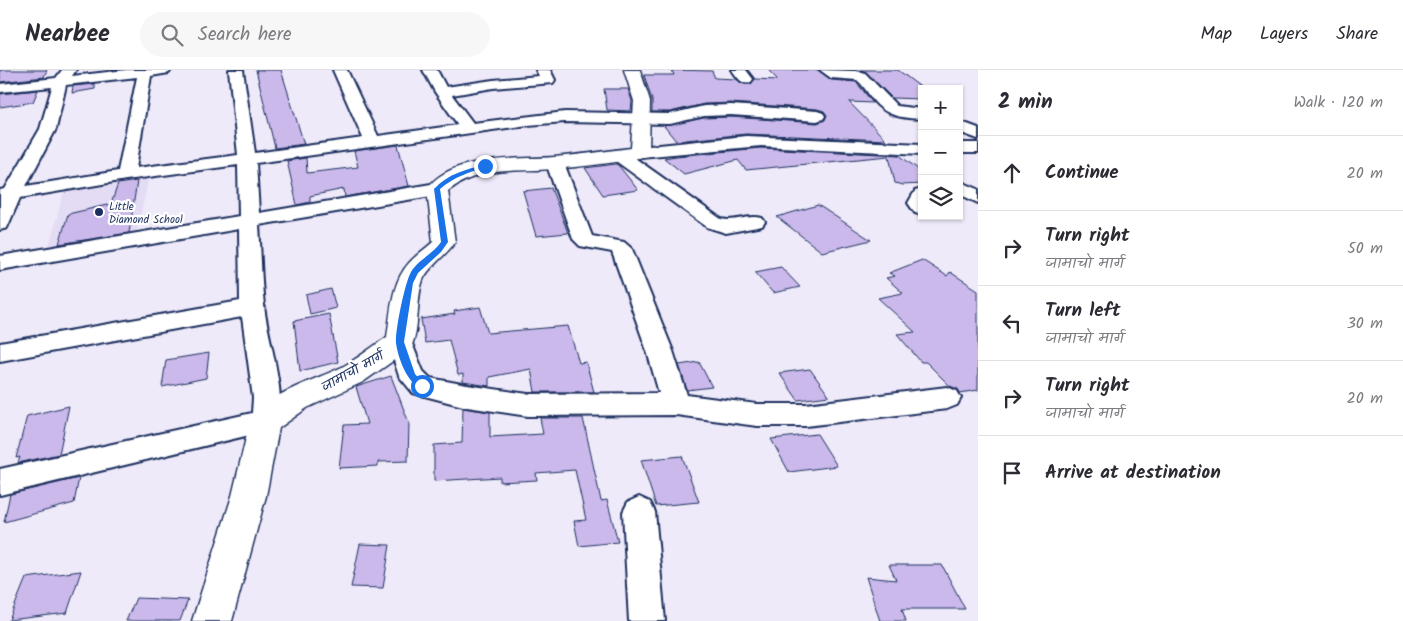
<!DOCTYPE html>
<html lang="en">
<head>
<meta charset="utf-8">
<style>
	:root { --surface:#fff; --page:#f7f7f7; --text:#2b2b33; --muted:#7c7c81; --line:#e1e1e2 }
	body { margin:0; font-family:Kalam,"Playpen Sans Deva",sans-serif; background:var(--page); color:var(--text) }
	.controls { position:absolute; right:15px; top:15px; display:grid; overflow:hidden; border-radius:0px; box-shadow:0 1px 4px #0004 }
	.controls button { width:45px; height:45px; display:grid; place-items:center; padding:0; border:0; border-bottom:1px solid var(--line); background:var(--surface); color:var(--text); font:25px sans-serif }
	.stop { position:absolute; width:15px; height:15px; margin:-11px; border:4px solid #1a73e8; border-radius:50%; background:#fff }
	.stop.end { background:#1a73e8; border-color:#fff; box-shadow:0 1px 5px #0008 }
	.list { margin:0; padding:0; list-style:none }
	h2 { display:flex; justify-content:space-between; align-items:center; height:65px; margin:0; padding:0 20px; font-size:21px }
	h2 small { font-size:16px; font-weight:400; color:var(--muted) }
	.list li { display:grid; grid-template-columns:32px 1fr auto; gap:15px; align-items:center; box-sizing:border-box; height:75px; padding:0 20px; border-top:1px solid var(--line) }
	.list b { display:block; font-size:19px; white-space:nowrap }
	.list p { margin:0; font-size:16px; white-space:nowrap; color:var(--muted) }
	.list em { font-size:16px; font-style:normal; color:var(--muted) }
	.icon { flex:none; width:28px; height:28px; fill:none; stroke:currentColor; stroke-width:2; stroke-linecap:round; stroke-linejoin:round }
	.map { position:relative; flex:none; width:978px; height:551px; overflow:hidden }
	header { display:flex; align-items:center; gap:30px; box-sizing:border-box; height:70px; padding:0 25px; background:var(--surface); border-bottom:1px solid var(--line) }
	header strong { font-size:24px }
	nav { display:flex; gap:28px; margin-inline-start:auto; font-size:18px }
	.search { width:350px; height:45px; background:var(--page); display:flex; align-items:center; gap:12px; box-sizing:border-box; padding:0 18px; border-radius:28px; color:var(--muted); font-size:19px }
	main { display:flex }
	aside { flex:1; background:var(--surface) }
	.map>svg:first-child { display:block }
	.built { fill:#e4dbf4 }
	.building { fill:#cab9ea; stroke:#1b2f5e }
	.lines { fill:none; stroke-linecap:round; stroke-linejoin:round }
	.minor-casing { stroke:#1b2f5e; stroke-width:4 }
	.tertiary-casing { stroke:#1b2f5e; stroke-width:3 }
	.minor { fill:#fff; fill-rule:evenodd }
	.tertiary { fill:#fff; fill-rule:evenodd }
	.route { fill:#1a73e8 }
	.poi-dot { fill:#1b2f5e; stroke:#fff; stroke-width:2 }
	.labels { text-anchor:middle; stroke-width:4.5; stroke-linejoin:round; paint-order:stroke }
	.far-poi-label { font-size:11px; fill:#1b2f5e; stroke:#fff; text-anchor:start }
	.street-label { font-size:14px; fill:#1b2f5e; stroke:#fff }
</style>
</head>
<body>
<header>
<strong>Nearbee</strong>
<div class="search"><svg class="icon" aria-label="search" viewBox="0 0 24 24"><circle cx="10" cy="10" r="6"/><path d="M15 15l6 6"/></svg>Search here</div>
<nav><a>Map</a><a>Layers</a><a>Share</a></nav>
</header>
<main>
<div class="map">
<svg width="978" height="551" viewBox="0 0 978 551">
	<rect width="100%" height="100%" fill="#efeaf9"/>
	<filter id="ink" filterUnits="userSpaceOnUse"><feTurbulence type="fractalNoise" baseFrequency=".02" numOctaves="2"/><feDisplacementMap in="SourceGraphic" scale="10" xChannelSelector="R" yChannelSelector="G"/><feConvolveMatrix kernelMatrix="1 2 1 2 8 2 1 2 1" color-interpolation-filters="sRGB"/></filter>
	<g filter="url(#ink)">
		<path class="built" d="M149 107 136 164 48 180 64 121Z"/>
		<path class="building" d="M0 0H47L44 7 0 12Z
			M256 0H281L304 74 275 78Z
			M672 0 712 1 715 8 736 9 745 14H751L755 9 778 10 768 0H818L831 10 856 12 873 33 849 32 886 70 746 64 676 71 664 56 704 48 731 47 817 53 825 50 827 45 824 41 817 39 731 33 704 34 670 42H652V30L644 5H674Z
			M860 0H898L923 19 922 29 892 28 866 2Z
			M95 14V19L72 23 73 16Z
			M604 19H628L632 31 631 41 607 40Z
			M38 20 33 32 0 37V24Z
			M398 75 409 116 345 127 344 119 310 126V132L297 135 287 91 306 88 307 103 358 97 354 81Z
			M761 78 899 85 922 102V114L902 115 895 113 889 86 746 100 738 90 684 104 664 88 676 86Z
			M616 94 619 96 638 120 603 125 585 98Z
			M137 111 129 163 59 174 68 144 111 134 118 114Z
			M551 118 568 163 536 166 523 121Z
			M818 135 871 170 822 182 777 147Z
			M922 190 947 206 950 202 978 220V320L960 323 958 319 950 316 926 292H921L897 264 915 262 878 228 903 223 886 208 895 206 889 203Z
			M781 197 800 217 773 223 755 202Z
			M331 219 336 238 310 244 306 225Z
			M480 237 488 263 568 256 579 293 586 292 594 322H535L531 299 489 307V316L463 312V304L458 305 449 270 425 273 421 249 455 244 454 241Z
			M329 244 338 292 300 301 294 251Z
			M209 283 206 308 162 317 166 290Z
			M699 292 712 317 687 320 679 295Z
			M810 299 829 326 798 330 779 303Z
			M391 306 409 353 408 391 378 392V396L339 398 344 355 367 354 356 317Z
			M69 336 59 384 18 393 20 387 16 388 27 346Z
			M463 338 490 342V367L543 364 540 348H583L601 431 607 430 618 472 579 476 574 451 586 450 575 400 536 403 537 410 500 412V407L434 411V375L462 373Z
			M817 364 837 396 789 402 771 369Z
			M682 386 699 432 656 436 641 390Z
			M79 408 74 433 4 452 10 424Z
			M360 474 390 475 383 518 351 517Z
			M889 495H942L965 539H902L906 551H880L866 507 896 510Z
			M81 501 67 543 9 550 26 508Z
			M136 528 188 530 180 551H126Z"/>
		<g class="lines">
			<g class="minor-casing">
				<path id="minor" d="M62 0H76L72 6 126 0H171L169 3 151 6 136 98 238 85 229 0H243L255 83 363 68 333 0H347L378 66 458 55 435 22 423 0H437L446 17 493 10 539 6 536 0H550L555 10 553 13 493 18 452 25 473 53 565 42 670 44 704 36 731 35 817 41 823 43 825 46 823 49 817 51 731 45 704 46 670 54 565 52 528 55 256 93 259 143 437 113 444 115 446 119 444 123 437 125 259 155C261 182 261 209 264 235 267 269 290 329 275 359L0 425V399L252 343 253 328 242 247 0 291V273L240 231 239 159 0 200V186L239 146 238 95 126 110 20 128 7 158 0 160V120L5 119 40 59 52 17 0 22V14L56 8ZM137 7 118 101 26 116 56 59 66 15Z
					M732 0H746L753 9 751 12C741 15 738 8 732 0Z
					M820 0 855 1 865 3 897 36 922 39V49C901 48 885 46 872 29 867 22 863 15 857 10L831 8Z
					M959 51 978 58V69L959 62Z
					M746 66 922 74V84L761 76 640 87 634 86 631 82 634 78 640 77Z
					M959 73H978V83H959Z
					M619 80 625 81 721 149C734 153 748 144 762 148L765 152 762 156 726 163 707 157 613 89 610 85 613 81Z
					M555 88 561 89 564 93 592 166 624 172 632 179 673 281 687 325 757 334H806L947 317 957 321 961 328 957 335 947 339 806 356H757L676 345 528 346 467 337 413 323 399 306 388 272 391 266 400 263 409 266 423 301 430 308 467 315 528 324 659 323 647 281 612 182 580 176 573 169 546 93 549 89Z
					M959 111 978 119V133L959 124Z
					M922 119V145L915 143 908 133 915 121Z
					M639 427 650 432 655 442 665 551H629L623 442 628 432Z"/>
			</g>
			<g class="tertiary-casing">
				<path id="tertiary" d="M624 0H640L650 31 649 82 647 86C617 93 585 96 555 99 517 102 480 96 448 121L455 172C447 185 428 197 423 210 415 232 421 259 410 279L363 312 307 338 279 358 266 426 232 551H192L232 426 250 351C263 325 316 310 342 297 357 289 372 277 387 267 391 242 391 213 409 193 416 185 425 179 433 172L427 119C451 84 517 90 554 87 580 85 605 81 631 78L634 31Z"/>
			</g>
			<use href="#minor" class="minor"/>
			<use href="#tertiary" class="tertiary"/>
		</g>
	</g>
	<path class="route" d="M485 95 487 97C469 102 454 107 440 119L448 172 441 182 418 203 413 213 404 272 415 304 426 316 422 319C407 313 398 288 396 273 395 261 405 212 411 202 418 190 433 184 441 172L434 119C448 104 466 99 485 95Z"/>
	<circle class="poi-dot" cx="99" cy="142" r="5"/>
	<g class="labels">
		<g class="far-poi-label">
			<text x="109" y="140">Little<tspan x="109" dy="13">Diamond School</tspan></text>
		</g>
		<g class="street-label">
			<text transform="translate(352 301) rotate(-29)" y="5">जामाचो मार्ग</text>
		</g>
	</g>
</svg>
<div class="controls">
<button>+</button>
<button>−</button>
<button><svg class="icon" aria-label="layers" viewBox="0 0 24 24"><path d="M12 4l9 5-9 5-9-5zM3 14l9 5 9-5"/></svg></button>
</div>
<div class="stop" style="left:422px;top:316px"></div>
<div class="stop end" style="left:485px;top:96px"></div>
</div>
<aside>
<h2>2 min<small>Walk · 120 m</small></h2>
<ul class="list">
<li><svg class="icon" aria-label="ahead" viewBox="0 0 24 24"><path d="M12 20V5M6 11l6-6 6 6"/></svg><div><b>Continue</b></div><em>20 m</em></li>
<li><svg class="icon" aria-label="right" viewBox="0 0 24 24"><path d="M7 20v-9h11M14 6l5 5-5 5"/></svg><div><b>Turn right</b><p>जामाचो मार्ग</p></div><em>50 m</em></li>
<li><svg class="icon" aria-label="left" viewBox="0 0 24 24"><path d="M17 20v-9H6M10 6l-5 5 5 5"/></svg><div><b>Turn left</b><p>जामाचो मार्ग</p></div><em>30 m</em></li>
<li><svg class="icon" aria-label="right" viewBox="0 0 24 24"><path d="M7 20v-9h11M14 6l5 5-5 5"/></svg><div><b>Turn right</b><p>जामाचो मार्ग</p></div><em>20 m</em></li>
<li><svg class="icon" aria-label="arrive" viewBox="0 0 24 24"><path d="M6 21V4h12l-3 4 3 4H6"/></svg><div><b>Arrive at destination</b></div></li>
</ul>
</aside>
</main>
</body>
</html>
